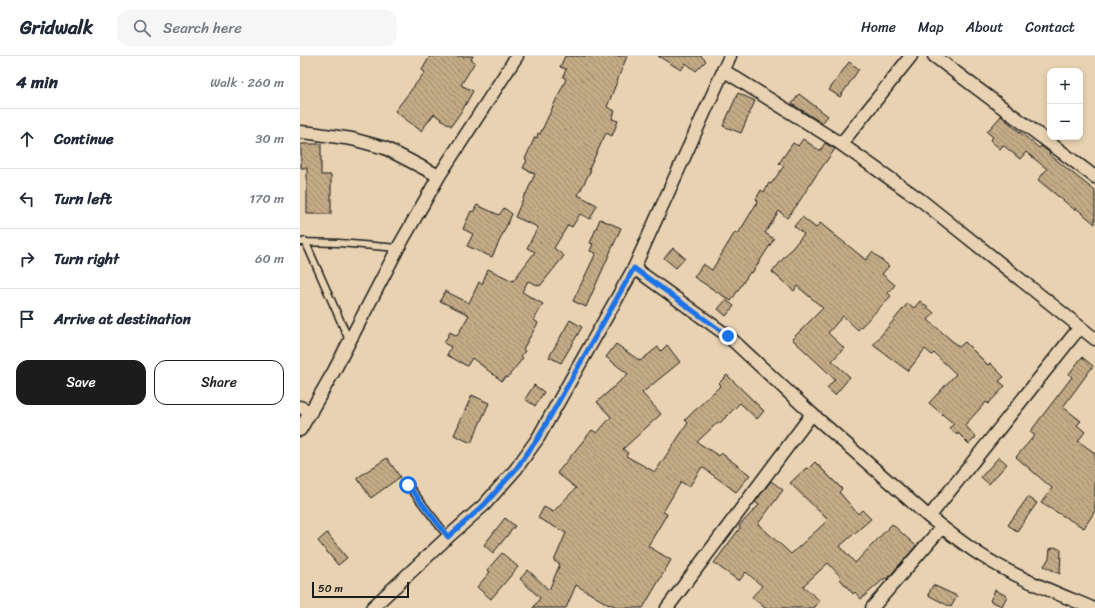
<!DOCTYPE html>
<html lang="en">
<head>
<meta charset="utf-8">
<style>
	:root { --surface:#fff; --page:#f6f6f7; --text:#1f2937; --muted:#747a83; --line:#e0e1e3; --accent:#1c1c1c }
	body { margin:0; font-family:Sriracha,sans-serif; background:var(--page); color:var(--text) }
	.controls { position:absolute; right:12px; top:12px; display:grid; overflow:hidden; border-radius:8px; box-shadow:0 2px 6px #0003 }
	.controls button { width:36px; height:36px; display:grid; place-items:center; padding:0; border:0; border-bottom:1px solid var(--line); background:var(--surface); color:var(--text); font:20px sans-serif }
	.scale { position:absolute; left:12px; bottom:10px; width:97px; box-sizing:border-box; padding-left:4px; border:2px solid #1c1c1c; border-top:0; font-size:11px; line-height:14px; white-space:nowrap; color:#1c1c1c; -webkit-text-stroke:3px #e8d2b1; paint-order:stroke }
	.stop { position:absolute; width:12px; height:12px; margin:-9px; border:3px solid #1a73e8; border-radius:50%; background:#fff }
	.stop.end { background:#1a73e8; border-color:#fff; box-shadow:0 1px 4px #0008 }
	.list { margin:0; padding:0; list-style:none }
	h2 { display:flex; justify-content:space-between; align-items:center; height:52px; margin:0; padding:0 16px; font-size:17px }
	h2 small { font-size:13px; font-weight:400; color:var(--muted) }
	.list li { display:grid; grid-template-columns:26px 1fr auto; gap:12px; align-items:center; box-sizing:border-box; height:60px; padding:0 16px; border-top:1px solid var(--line) }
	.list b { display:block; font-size:15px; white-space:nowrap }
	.list em { font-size:13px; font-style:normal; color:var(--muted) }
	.actions { display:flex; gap:8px; padding:12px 16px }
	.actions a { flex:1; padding:9px 0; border:1px solid var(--accent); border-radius:12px; text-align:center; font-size:14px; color:var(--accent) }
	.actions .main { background:var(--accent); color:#fff }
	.icon { flex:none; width:22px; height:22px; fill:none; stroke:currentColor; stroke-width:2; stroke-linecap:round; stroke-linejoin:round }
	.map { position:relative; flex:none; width:795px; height:552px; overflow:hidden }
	header { display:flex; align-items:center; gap:24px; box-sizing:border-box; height:56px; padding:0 20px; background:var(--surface); border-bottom:1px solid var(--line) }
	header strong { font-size:19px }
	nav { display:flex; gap:22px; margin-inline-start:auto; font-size:14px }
	.search { width:280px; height:36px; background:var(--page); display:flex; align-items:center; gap:10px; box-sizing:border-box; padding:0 14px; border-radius:12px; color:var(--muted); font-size:15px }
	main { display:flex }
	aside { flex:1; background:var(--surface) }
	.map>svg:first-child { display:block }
	.building { fill:url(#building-back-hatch); stroke:#1c1c1c }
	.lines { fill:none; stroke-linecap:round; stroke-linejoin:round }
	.service-casing { stroke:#1c1c1c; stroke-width:9 }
	.minor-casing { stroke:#1c1c1c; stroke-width:15 }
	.service { stroke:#e8d2b1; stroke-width:6 }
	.minor { stroke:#e8d2b1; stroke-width:12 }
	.route { stroke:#1a73e8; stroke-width:5 }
</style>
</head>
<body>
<header>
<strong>Gridwalk</strong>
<div class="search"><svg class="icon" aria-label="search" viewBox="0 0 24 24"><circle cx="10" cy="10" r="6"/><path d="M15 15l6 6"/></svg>Search here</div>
<nav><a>Home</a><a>Map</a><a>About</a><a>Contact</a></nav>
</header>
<main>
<aside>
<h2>4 min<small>Walk · 260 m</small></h2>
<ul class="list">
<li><svg class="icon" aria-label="ahead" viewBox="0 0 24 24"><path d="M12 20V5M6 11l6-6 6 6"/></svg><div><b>Continue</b></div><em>30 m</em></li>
<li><svg class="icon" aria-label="left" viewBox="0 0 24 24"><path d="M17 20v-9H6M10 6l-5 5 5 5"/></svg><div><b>Turn left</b></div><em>170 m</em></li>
<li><svg class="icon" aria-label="right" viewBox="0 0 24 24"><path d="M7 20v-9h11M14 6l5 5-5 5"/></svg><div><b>Turn right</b></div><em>60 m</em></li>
<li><svg class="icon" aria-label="arrive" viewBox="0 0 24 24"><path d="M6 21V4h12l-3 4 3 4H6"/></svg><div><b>Arrive at destination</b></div></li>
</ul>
<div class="actions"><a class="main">Save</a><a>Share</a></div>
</aside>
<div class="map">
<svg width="795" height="552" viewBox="0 0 795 552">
	<defs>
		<pattern id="building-back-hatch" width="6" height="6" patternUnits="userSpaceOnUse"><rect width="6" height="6" fill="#c3ab86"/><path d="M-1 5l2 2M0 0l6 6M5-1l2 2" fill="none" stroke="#9e8a6d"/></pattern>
	</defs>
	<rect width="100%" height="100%" fill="#e8d2b1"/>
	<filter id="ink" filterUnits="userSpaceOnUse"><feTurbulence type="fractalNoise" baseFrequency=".025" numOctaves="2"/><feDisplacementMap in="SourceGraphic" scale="8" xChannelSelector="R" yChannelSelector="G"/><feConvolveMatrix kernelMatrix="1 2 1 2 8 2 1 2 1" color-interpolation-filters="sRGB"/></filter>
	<g filter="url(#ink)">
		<path class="building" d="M130 0H173L171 4 175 6 161 29 173 35 163 53 151 70 134 58 121 75 95 55 125 16 122 14Z
			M265 0H327L307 51 315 55 312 63 318 65 312 80 306 77 289 113 291 114 278 139 297 149 290 163 280 158 272 171 268 169 254 192 264 200 240 230 228 225 222 236 243 248 234 264 238 267 223 293 225 295 221 300 223 302 207 322 205 321 202 325 172 302 167 310 147 299 151 291 144 287 150 276 157 280 169 259 140 245 145 235 169 247 179 226 182 228 188 213 213 225 235 196 227 192 238 171 215 161 225 138H226L235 118 223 112 227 104 225 103 235 81 237 82 238 77 240 78 266 23 263 21 266 13 260 11Z
			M358 0H401L406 5 396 15 386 7 381 14Z
			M549 6 559 13 540 41 529 34Z
			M438 37 455 45 441 77 423 70Z
			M499 38 528 60 522 67 492 48Z
			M701 60 739 92 741 90 750 97 749 98 795 135V168L776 152 775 154 738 124 747 113 726 96 720 103 703 89 700 93 690 84 693 81 687 76Z
			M503 83 520 95 525 87 535 93 515 121 497 149 487 162 479 155 465 177 474 183 452 217 450 216 431 245 394 221 403 208 412 214 435 176 438 178 458 145 456 143 461 134 464 136 469 127 471 128 484 110 479 107 493 87 498 90Z
			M1 88H21V119H31V158H7V112H1Z
			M177 149 199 159 204 152 212 158 192 201 167 190 173 178 163 173 171 155 173 156Z
			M502 161 516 172 520 167 566 204 572 196 589 210 582 218 595 229 588 237 591 240 558 274 543 260 528 277 544 292 532 305 550 321 535 339 527 332 535 323 492 283 523 252 497 230 494 235 472 216 504 178 494 170Z
			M300 163 321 172 286 251 273 245 296 197 290 195 293 188 290 187Z
			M373 192 385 202 376 212 364 202Z
			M426 244 434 250 426 260 418 253Z
			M620 245 634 257 628 264 659 291 665 286 688 309 690 307 704 321 699 325 705 330 688 348 686 346 665 369 676 381 669 388 658 377 657 379 649 372 654 368 629 347 656 318 634 297 632 299 625 293 608 315 573 289 608 247 614 252Z
			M270 264 282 271 261 307 249 301Z
			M316 288 340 305 358 291 361 295 367 289 380 306 342 337 361 358 323 393 328 397 326 400 355 416 388 367 385 364 421 329 419 327 427 319 464 355 457 363 440 347 419 368 418 366 397 386 419 400 421 397 450 419 436 436 402 411 389 431 381 426 363 456 367 458 348 490 371 504 343 552H318L310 548 309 549 276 529 266 552H233L240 542 220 523 228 514 249 534 260 508 254 505 266 477 238 462 244 451 253 456 276 432 257 417 292 374 297 377 311 361 297 346 328 318 306 301Z
			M782 301 793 310 763 351 781 365 777 369 785 376 778 385 795 397V455L784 472 741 447 752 432 716 401 735 379 730 376 772 321 769 318Z
			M234 329 244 336 235 350 225 343Z
			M172 339 189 347 171 387 154 379Z
			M699 401 707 408 689 428 681 421Z
			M87 402 100 421 71 442 57 422Z
			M515 406 542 433 539 436 558 458 562 454 571 463 540 490 555 507 592 468 616 490 587 523 585 522 561 543 555 536 553 538 540 523 541 521 528 507 503 530 520 545 514 552H465L452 541 462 530 446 516 439 525 414 507 440 472 439 470 459 449 455 446 471 425 483 434 458 468 491 498 528 464 490 427 506 412 508 413Z
			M728 441 737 447 717 475 708 469Z
			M205 462 215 470 193 497 184 489Z
			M27 477 47 502 38 509 18 485Z
			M755 491 761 494 760 518 744 510 749 502 750 493Z
			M202 497 218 511 191 543 177 531 190 516 187 514Z
			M633 529 657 540 651 551 628 539Z
			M695 534 707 540 702 550 690 545Z"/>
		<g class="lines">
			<g class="service-casing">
				<path id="service" d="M5 185 49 284
					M0 186 39 187 98 192
					M108 429 148 481"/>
			</g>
			<g class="minor-casing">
				<path id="minor" d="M634 0 795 121
					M423 14 541 88 622 145 795 283
					M0 76 11 77 52 83 85 92 139 120
					M541 88 611 0
					M334 212 428 280 512 358 629 461C646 474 662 487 679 498 714 521 754 536 792 552
					M0 351 11 356
					M0 374 34 315 98 192 139 120 217 0
					M629 461 780 271
					M72 552 148 481 184 449 216 413 238 382 334 212 430 0
					M367 552 512 358
					M572 552 642 471"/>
			</g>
			<use href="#service" class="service"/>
			<use href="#minor" class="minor"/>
		</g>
	</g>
	<g class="lines" filter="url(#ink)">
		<path class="route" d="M108 429 148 481 184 449 216 413 238 382 334 212 428 280"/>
	</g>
</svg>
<div class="controls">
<button>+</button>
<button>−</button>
</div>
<div class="scale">50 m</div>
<div class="stop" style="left:108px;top:429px"></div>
<div class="stop end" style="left:428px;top:280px"></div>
</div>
</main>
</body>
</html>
